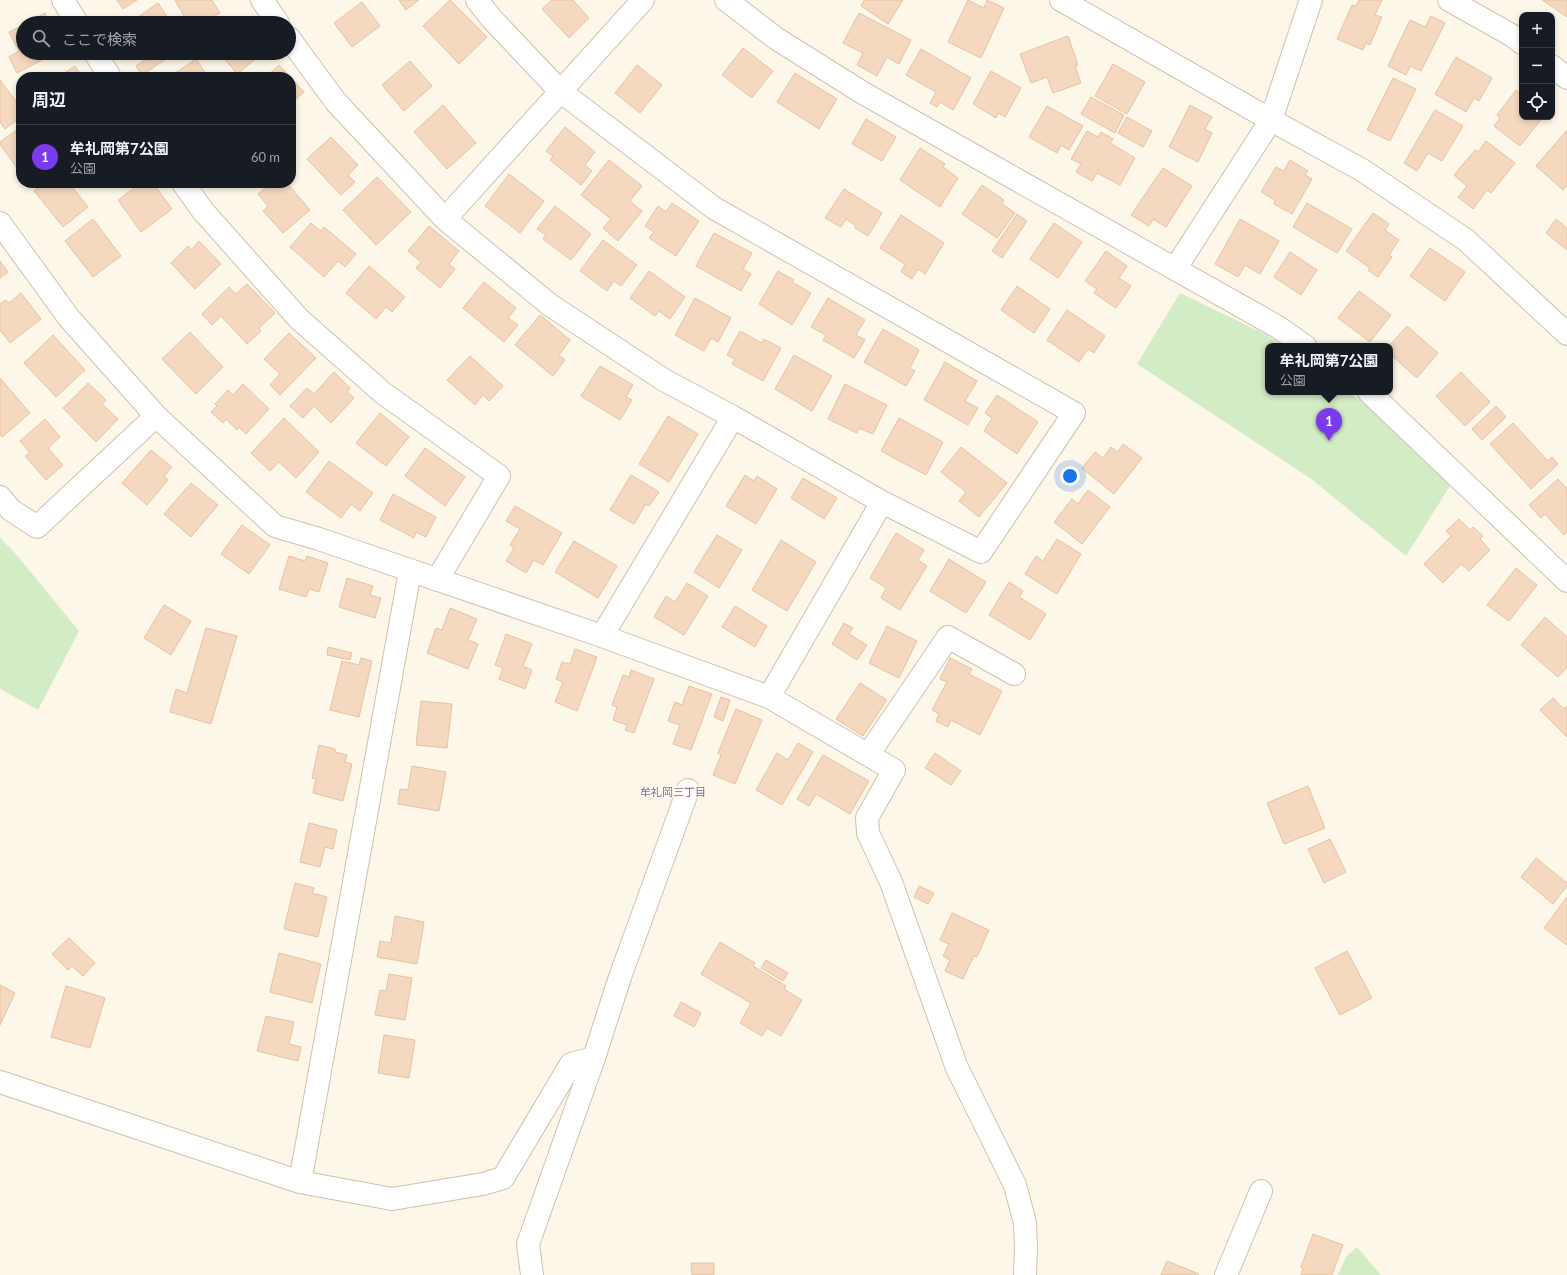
<!DOCTYPE html>
<html lang="ja">
<head>
<meta charset="utf-8">
<style>
	:root { --surface:#171b24; --page:#20242c; --text:#f1f3f6; --muted:#9ea1a6; --line:#363941; --accent:#7c3aed }
	body { margin:0; font-family:Lato,"Noto Sans JP",sans-serif; background:var(--page); color:var(--text) }
	.controls { position:absolute; right:12px; top:12px; display:grid; overflow:hidden; border-radius:8px; box-shadow:0 2px 6px #0003 }
	.controls button { width:36px; height:36px; display:grid; place-items:center; padding:0; border:0; border-bottom:1px solid var(--line); background:var(--surface); color:var(--text); font:20px sans-serif }
	.you { position:absolute; left:1070px; top:476px; width:14px; height:14px; margin:-10px; border:3px solid #fff; border-radius:50%; background:#1a73e8; box-shadow:0 0 0 6px #1a73e833 }
	.badge { display:grid; place-items:center; width:26px; height:26px; border-radius:50%; background:var(--accent); color:#fff; font-size:13px; font-weight:700 }
	.pin { position:absolute; translate:-50% -33px; filter:drop-shadow(0 1px 2px #0008) }
	.pin::after { content:''; position:absolute; top:21px; width:14px; height:12px; background:inherit; clip-path:polygon(0 0,100% 0,50% 100%) }
	.popup { position:absolute; left:1265px; top:343px; width:128px; height:52px; box-sizing:border-box; display:grid; place-content:center; border-radius:8px; background:var(--surface); filter:drop-shadow(0 1px 3px #0005); font-size:13px; white-space:nowrap; color:var(--muted) }
	.popup b { font-size:15px; color:var(--text) }
	.popup::after { content:''; position:absolute; left:50%; top:100%; margin-left:-8px; border:8px solid transparent; border-top-color:var(--surface) }
	.list { margin:0; padding:0; list-style:none }
	h2 { display:flex; justify-content:space-between; align-items:center; height:52px; margin:0; padding:0 16px; font-size:17px }
	h2 small { font-size:13px; font-weight:400; color:var(--muted) }
	.list li { display:grid; grid-template-columns:26px 1fr auto; gap:12px; align-items:center; box-sizing:border-box; height:64px; padding:0 16px; border-top:1px solid var(--line) }
	.list b { display:block; font-size:15px; white-space:nowrap }
	.list p { margin:0; font-size:13px; white-space:nowrap; color:var(--muted) }
	.list em { font-size:13px; font-style:normal; color:var(--muted) }
	.icon { flex:none; width:22px; height:22px; fill:none; stroke:currentColor; stroke-width:2; stroke-linecap:round; stroke-linejoin:round }
	.map { position:relative; flex:none; width:1567px; height:1275px; overflow:hidden }
	.search { position:absolute; background:var(--surface); box-shadow:0 2px 6px #0003; left:16px; top:16px; width:280px; height:44px; display:flex; align-items:center; gap:10px; box-sizing:border-box; padding:0 14px; border-radius:22px; color:var(--muted); font-size:15px }
	.panel { position:absolute; background:var(--surface); box-shadow:0 2px 6px #0003; left:16px; top:72px; width:280px; height:116px; border-radius:16px }
	.map>svg:first-child { display:block }
	.green { fill:#d2ecc6 }
	.building { fill:#f4d9c0; stroke:#e7c1a0 }
	.lines { fill:none; stroke-linecap:round; stroke-linejoin:round }
	.street-casing { stroke:#d0c0ad; stroke-width:24 }
	.secondary-casing { stroke:#d3c1ab; stroke-width:24 }
	.street { stroke:#fff; stroke-width:22 }
	.secondary { stroke:#fff; stroke-width:22 }
	.labels { text-anchor:middle; stroke-width:3; stroke-linejoin:round; paint-order:stroke }
	.neighbourhood-label { font-size:11px; fill:#896395; stroke:#fffbf0 }
</style>
</head>
<body>
<div class="map">
<svg width="1567" height="1275" viewBox="0 0 1567 1275">
	<rect width="100%" height="100%" fill="#fdf7e9"/>
	<path class="green" d="M1180 293 1267 335 1282 346H1268V392H1348L1366 405 1450 486 1406 556 1310 478 1137 364Z
		M0 538 15 553 79 631 38 710 2 690 0 688Z
		M1357 1247 1381 1275H1338L1346 1257Z"/>
	<path class="building" d="M117 0H137L123 9Z
		M175 0H212L220 13 202 23H188Z
		M399 0H419L406 10Z
		M450 0 487 37 459 64 423 26Z
		M552 0H573L589 18 569 38 542 9Z
		M864 0H903L888 24 861 6Z
		M968 0 984 8 987 0 1004 8 981 58 948 42Z
		M1359 0H1382L1375 15 1382 17 1370 45 1366 43 1363 50 1337 39 1352 5 1356 6Z
		M1542 0H1567V17Z
		M362 2 380 26 352 47 334 23Z
		M158 3 171 23H136L134 20Z
		M45 13 50 23H26Z
		M859 13 911 40 899 64 887 57 877 76 857 65 863 53 843 43Z
		M1431 16 1445 23 1421 71 1410 66 1406 75 1388 66 1410 20 1425 27Z
		M23 25V53H56L17 73 9 57 19 51 9 32Z
		M1068 36 1078 65 1075 66 1081 83 1053 93 1047 77 1031 83 1020 54Z
		M743 48 773 71 752 98 722 75Z
		M921 49 971 78 953 110 940 102 937 107 930 103 936 92 906 75Z
		M146 53H175L142 75 136 66 149 57Z
		M220 53H263L237 74Z
		M1456 57 1492 78 1479 101 1474 98 1466 112 1435 94Z
		M196 59 208 77H172L171 76Z
		M410 61 432 86 404 111 382 85Z
		M1113 64 1145 82 1127 114 1095 96Z
		M279 65 290 77H266Z
		M637 65 662 85 640 113 615 93Z
		M75 66 82 77H58Z
		M991 71 1021 88 1005 117 998 113 996 118 973 104Z
		M795 73 837 99 819 129 777 102Z
		M291 78 304 92 291 103Z
		M1393 78 1416 89 1390 141 1367 130Z
		M0 80 21 108V117L5 129 0 122Z
		M1516 90 1522 95V117H1543L1520 146 1494 126 1500 118 1497 115Z
		M1091 97 1124 115 1115 133 1081 114Z
		M443 105 476 143 447 169 414 132Z
		M1190 105 1212 117 1205 129 1212 133 1198 162 1169 147Z
		M1047 106 1083 126 1069 150 1061 145 1057 153 1029 137Z
		M1435 110 1463 126 1442 161 1428 153 1417 171 1404 163Z
		M1127 117 1152 131 1143 147 1118 133Z
		M866 119 896 137 882 161 852 144Z
		M21 127V174L0 144V142Z
		M565 127 595 152 585 165 592 171 581 185 550 160 553 156 546 151Z
		M1567 130V185L1563 190 1536 166Z
		M1087 131 1098 137 1101 132 1113 139 1110 143 1135 158 1120 185 1097 173 1092 181 1076 172 1081 164 1071 159Z
		M331 137 358 165 348 175 355 182 341 195 307 159Z
		M1486 141 1515 163 1491 193 1487 190 1473 209 1458 197 1467 186 1454 175 1475 150 1478 152Z
		M920 148 945 164 943 167 958 178 940 207 900 180Z
		M609 160 642 186 630 201 642 211 618 241 603 228 611 219 581 195Z
		M1290 160 1308 171 1305 175 1312 179 1292 214 1274 204 1275 200 1261 192 1276 167 1284 171Z
		M1163 168 1192 186 1166 227 1153 219 1149 226 1131 215Z
		M509 174 544 201 520 233 485 206Z
		M377 177 411 212 376 245 343 210Z
		M44 183H69L88 207 63 227 34 191Z
		M141 183H153L172 209 141 232 118 200Z
		M271 183H287L310 210 283 233 263 211 268 206 258 194Z
		M982 185 1004 200 1002 204 1015 213 997 238 962 214Z
		M844 189 882 213 868 236 855 228 856 226 846 219 841 227 825 218Z
		M672 203 699 221 676 256 649 238 654 232 645 226 658 206 666 212Z
		M1307 203 1352 229 1337 253 1293 227Z
		M555 206 591 234 571 260 543 239 546 235 537 229Z
		M1373 213 1389 224 1385 230 1399 240 1389 255 1392 257 1378 277 1368 270 1370 268 1346 251Z
		M1017 214 1027 221 1002 258 992 251Z
		M901 215 944 243 925 274 918 269 912 279 901 272 905 264 880 248Z
		M93 219 121 256 93 277 65 241Z
		M1240 219 1279 241 1260 274 1245 265 1238 277 1215 264Z
		M1556 219 1567 228V250L1546 233Z
		M311 223 321 231 324 227 356 254 345 267 338 261 324 277 290 247Z
		M1054 223 1082 242 1058 278 1030 259Z
		M429 226 459 251 449 264 455 269 440 288 416 268 421 262 408 251Z
		M714 233 752 253 743 269 751 274 741 291 696 266Z
		M603 240 637 265 621 286 614 281 607 291 580 271Z
		M199 241 221 264 195 289 171 263 188 246 191 250Z
		M1430 248 1465 272 1445 301 1410 276Z
		M1106 251 1127 266 1119 278 1131 286 1116 308 1094 293 1097 289 1085 281Z
		M1290 252 1317 270 1301 295 1274 277Z
		M0 261 8 272 0 278Z
		M369 266 405 297 392 312 386 307 376 319 346 293Z
		M649 271 685 297 670 319 659 311 655 316 630 298Z
		M778 271 794 280 792 282 811 293 792 325 759 304Z
		M484 282 516 308 508 318 518 325 504 342 463 308Z
		M247 284 275 313 259 328 261 331 247 344 221 316 212 325 202 314 229 287 236 294Z
		M1017 286 1050 309 1034 333 1001 310Z
		M1359 291 1391 315 1370 342 1338 318Z
		M21 293 41 319 10 343 0 330V304L6 300 9 303Z
		M695 298 731 318 718 342 711 338 704 351 675 335Z
		M828 298 865 320 856 335 865 340 854 358 823 340 826 335 811 327Z
		M1067 310 1105 336 1094 353 1088 349 1079 362 1047 340Z
		M540 315 570 340 559 355 565 360 553 376 515 345Z
		M1407 326 1438 353 1417 378 1390 354 1389 346Z
		M883 329 919 350 910 368 915 371 906 386 864 362Z
		M740 331 762 343 764 339 781 348 763 381 732 364 735 359 727 355Z
		M190 332 223 367 196 394 162 359Z
		M289 333 316 358 280 395 270 385 280 374 264 359Z
		M53 335 85 370 56 397 24 363Z
		M794 355 832 376 812 411 775 389Z
		M470 356 503 386 489 401 483 395 475 405 447 380Z
		M945 362 977 381 965 401 978 408 968 425 924 400Z
		M600 366 633 385 626 397 632 400 620 420 581 396Z
		M334 372 350 388 347 392 354 398 331 423 314 406 303 418 290 406 307 388 314 394Z
		M1461 372 1490 402 1465 426 1436 396Z
		M0 378 30 413 2 437 0 435Z
		M88 383 106 400 102 404 118 419 96 442 63 408Z
		M243 384 269 409 246 434 239 427 237 430 226 419 223 423 211 412 217 406 215 404 228 390 233 395Z
		M845 384 887 405 873 434 859 428 857 433 828 419Z
		M997 395 1038 422 1017 454 984 431 992 418 985 413Z
		M1496 406 1506 417 1482 440 1472 429Z
		M380 413 409 437 386 466 356 443Z
		M668 416 698 434 669 482 639 464Z
		M284 418 319 452 296 478 279 462 270 471 251 453Z
		M899 418 943 442 926 475 881 451Z
		M45 419 60 437 48 448 63 465 46 480 25 456 30 453 20 441Z
		M1513 423 1548 461 1552 457 1558 464 1531 489 1490 444Z
		M1123 444 1142 458 1114 494 1082 468 1095 452 1103 458 1111 447 1118 452Z
		M961 447 1007 483 979 517 959 501 966 492 941 472Z
		M425 448 465 477 445 506 405 476Z
		M151 450 172 467 164 476 168 480 147 505 122 483Z
		M329 461 373 493 360 511 351 504 341 518 306 492Z
		M631 475 659 492 649 506 646 504 634 524 610 510Z
		M745 475 754 481 757 476 777 489 756 524 726 506Z
		M803 478 837 498 824 519 791 498Z
		M1558 479 1567 489V532L1564 535 1545 514 1541 518 1529 505Z
		M191 483 218 505 191 537 164 514Z
		M1088 490 1110 507 1082 544 1054 522 1072 499 1078 504Z
		M393 494 436 517 426 537 416 532 414 538 380 520Z
		M515 506 562 533 543 565 534 560 526 573 506 561 514 548 510 545 520 529 506 521Z
		M1459 519 1470 530 1473 527 1483 536 1480 539 1490 550 1469 571 1461 564 1443 583 1424 564 1451 536 1446 531Z
		M242 525 270 545 249 574 221 554Z
		M896 533 924 550 918 560 927 566 900 610 881 598 886 588 870 578Z
		M717 535 742 550 719 588 694 572Z
		M1057 539 1081 554 1057 594 1025 574 1036 556 1043 561Z
		M781 540 816 562 787 611 752 590Z
		M574 541 617 566 598 598 555 572Z
		M289 556 305 561 307 556 328 563 319 592 309 589 306 597 279 589Z
		M949 559 986 582 966 613 930 591Z
		M1516 568 1537 585 1509 621 1487 605Z
		M347 578 373 586 370 595 381 598 375 618 339 607Z
		M1009 582 1023 591 1019 597 1046 614 1030 640 989 615Z
		M687 583 708 596 684 635 654 617 666 596 675 602Z
		M164 605 191 621 171 655 144 638Z
		M735 606 767 626 755 647 722 627Z
		M450 608 477 619 468 640 478 644 468 669 427 653 436 628 442 630Z
		M1545 617 1567 637V667L1558 677 1521 645Z
		M844 623 853 628 849 634 867 645 857 660 832 644Z
		M887 626 917 641 899 678 869 663Z
		M206 628 237 636 211 724 170 712 176 689 187 693Z
		M506 634 532 644 523 666 532 670 525 689 499 679 503 668 495 665Z
		M328 647 352 653 350 660 327 655Z
		M575 649 597 657 577 711 555 702 563 682 556 679 562 662 570 664Z
		M361 658 372 661 359 717 330 710 342 661 359 665Z
		M950 658 972 669 969 674 1002 691 980 735 951 720 948 727 936 721 939 714 932 710 947 682 940 679Z
		M631 670 654 679 634 733 625 730 627 725 613 720 617 707 612 705 623 675 629 677Z
		M860 683 887 700 863 736 836 719Z
		M689 686 712 694 691 750 673 744 680 725 668 721 675 702 682 705Z
		M721 697 730 700 723 721 714 717Z
		M1553 698 1564 709 1567 706V737L1540 710Z
		M421 701 452 704 447 748 416 745Z
		M736 709 762 720 735 784 713 775 721 755 718 753Z
		M798 743 813 752 782 805 756 790 777 753 788 760Z
		M319 745 335 749V752L347 755 345 762 352 764 343 801 313 793 316 779 312 778Z
		M935 753 961 771 951 785 925 768Z
		M823 755 869 781 850 814 816 794 809 806 797 799Z
		M412 766 446 772 439 811 398 804 400 789 408 790Z
		M1308 786 1325 828 1284 844 1267 803Z
		M309 823 337 830 333 849 325 847 320 867 300 862Z
		M1330 839 1346 872 1324 883 1308 849Z
		M1536 858 1567 883V886L1553 904 1521 877Z
		M295 883 314 888 312 893 327 897 318 937 284 929Z
		M919 886 934 893 928 904 914 897Z
		M1567 897V945L1544 928Z
		M952 913 989 930 977 957 974 956 963 979 945 971 950 960 943 956 949 944 940 940Z
		M395 916 424 922 417 964 377 957 380 941 391 943Z
		M69 938 95 963 83 976 72 966 68 970 52 954Z
		M720 942 755 963 753 966 786 986 784 989 802 1000 781 1036 767 1028 762 1036 740 1023 751 1003 701 974Z
		M1347 951 1372 998 1340 1015 1315 968Z
		M279 953 321 964 312 1003 270 992Z
		M766 960 788 973 783 981 761 968Z
		M389 974 412 978 405 1020 375 1015 380 990 386 991Z
		M0 985 15 993 0 1025Z
		M66 986 105 998 90 1048 51 1037Z
		M681 1002 701 1013 694 1027 674 1016Z
		M266 1016 294 1022 289 1044 301 1047 298 1061 257 1051Z
		M384 1035 415 1040 409 1078 378 1073Z
		M1313 1234 1343 1245 1332 1275H1301L1303 1269 1301 1267Z
		M1167 1261 1199 1274 1198 1275H1161Z
		M691 1263H714V1275H692Z"/>
	<g class="lines">
		<g class="street-casing">
			<path id="street" d="M63 0 77 23
				M262 0 278 23
				M726 0 777 39 863 93 1278 327 1305 346
				M1449 0 1513 36 1522 43
				M289 38 336 102 445 219 550 305 664 380 733 417 882 502 981 552 1074 413 714 208 560 91 491 18 477 0
				M95 53 110 77
				M1552 66 1567 78
				M183 183 203 211 299 319 383 393 499 476 437 580
				M445 219 643 0
				M0 223 69 318 156 416 275 526 319 539 602 636 769 697 882 502
				M1175 269 1271 120 1311 0
				M1369 392 1567 581
				M0 497 11 510 37 527 156 416
				M602 636 733 417
				M769 697 894 770 867 818 868 833 891 882 957 1068 1015 1185 1025 1223 1026 1249 1025 1275
				M868 755 948 637 1014 674
				M0 1082 300 1182 392 1199 483 1184 503 1178 571 1064 594 1058
				M300 1182 410 571
				M532 1275 528 1244 594 1058 620 977 688 790
				M1226 1275 1261 1191"/>
		</g>
		<g class="secondary-casing">
			<path id="secondary" d="M1061 0 1271 120 1362 170 1466 240 1567 334"/>
		</g>
		<use href="#street" class="street"/>
		<use href="#secondary" class="secondary"/>
	</g>
	<g class="labels">
		<g class="neighbourhood-label">
			<text x="673" y="796">牟礼岡三丁目</text>
		</g>
	</g>
</svg>
<div class="controls">
<button>+</button>
<button>−</button>
<button><svg class="icon" aria-label="locate" viewBox="0 0 24 24"><circle cx="12" cy="12" r="6"/><path d="M12 2v4M12 18v4M2 12h4M18 12h4"/></svg></button>
</div>
<div class="you"></div>
<div class="pin badge" style="left:1329px;top:441px">1</div>
<div class="popup"><b>牟礼岡第7公園</b>公園</div>
<div class="search"><svg class="icon" aria-label="search" viewBox="0 0 24 24"><circle cx="10" cy="10" r="6"/><path d="M15 15l6 6"/></svg>ここで検索</div>
<section class="panel">
<h2>周辺<small></small></h2>
<ul class="list">
<li><span class="badge">1</span><div><b>牟礼岡第7公園</b><p>公園</p></div><em>60 m</em></li>
</ul>
</section>
</div>
</body>
</html>
